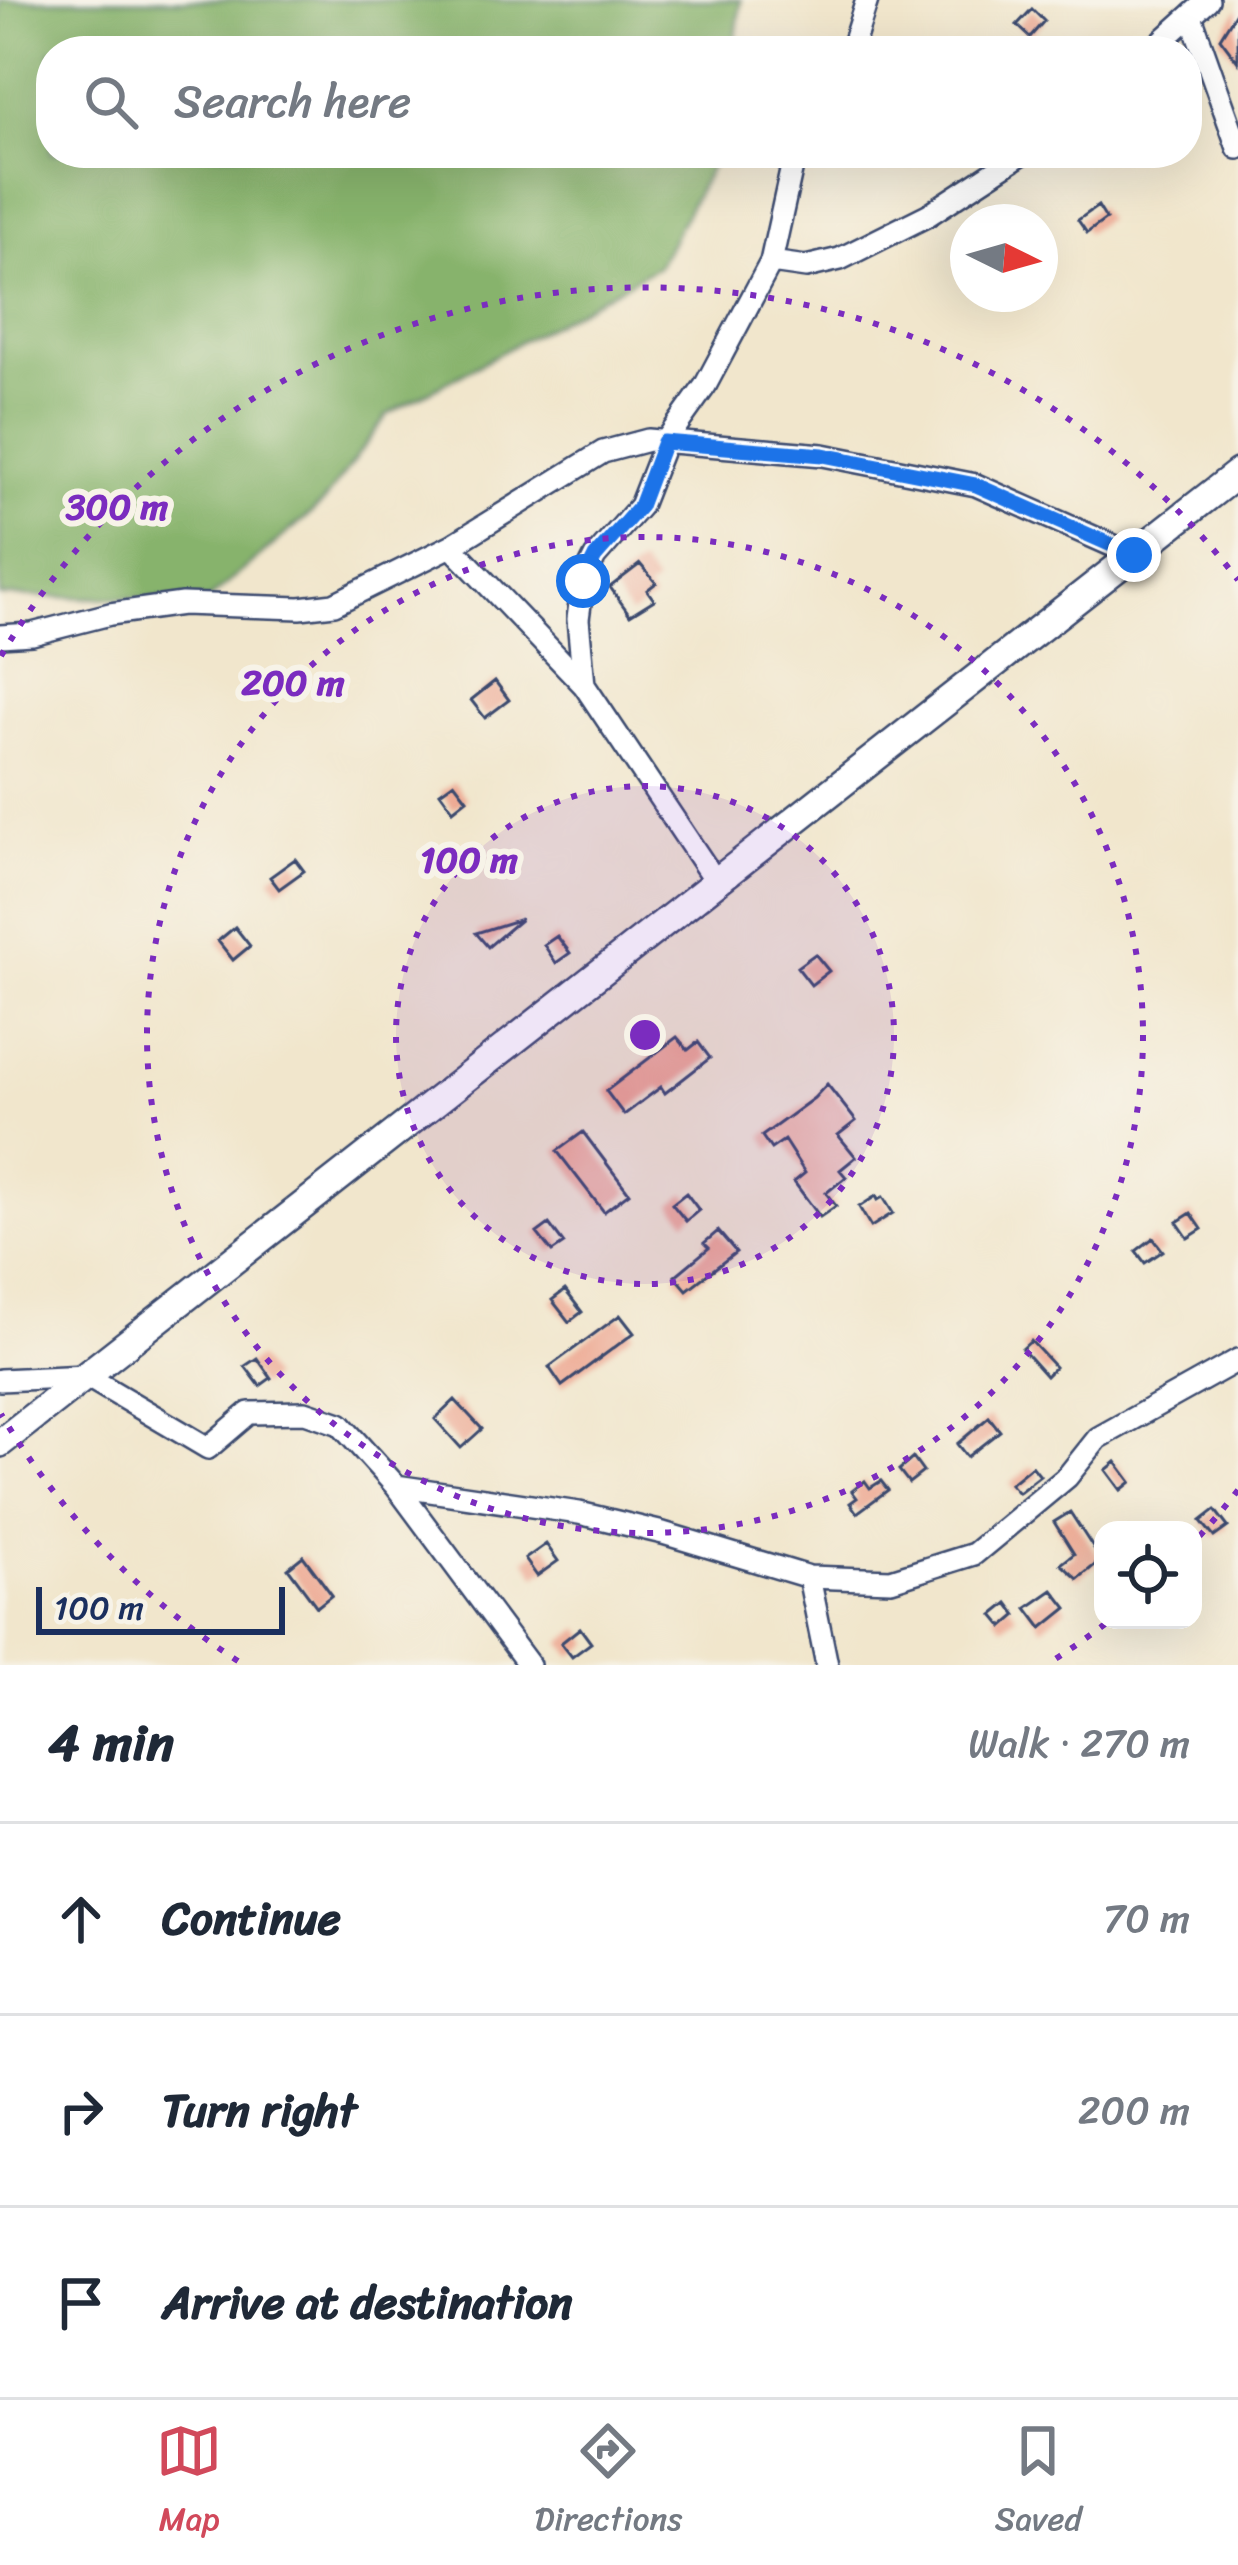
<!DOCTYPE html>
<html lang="en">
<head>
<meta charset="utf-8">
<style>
	:root { --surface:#fff; --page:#f2f2f3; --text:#1f2937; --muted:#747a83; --line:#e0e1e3; --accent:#d1495b }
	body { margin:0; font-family:Sriracha,sans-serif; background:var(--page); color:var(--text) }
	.controls { position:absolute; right:36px; bottom:36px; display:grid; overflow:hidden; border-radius:24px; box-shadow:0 12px 48px #0002 }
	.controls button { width:108px; height:108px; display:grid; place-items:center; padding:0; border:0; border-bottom:3px solid var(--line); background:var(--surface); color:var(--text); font:60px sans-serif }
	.compass { position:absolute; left:950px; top:204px; width:108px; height:108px; border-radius:50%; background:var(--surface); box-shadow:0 12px 48px #0002; rotate:95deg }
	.scale { position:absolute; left:36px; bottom:30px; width:249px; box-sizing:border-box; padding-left:12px; border:6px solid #1b2f5e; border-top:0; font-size:33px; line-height:42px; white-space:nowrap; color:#1b2f5e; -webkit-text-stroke:9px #f7f3e8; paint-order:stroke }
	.stop { position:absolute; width:36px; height:36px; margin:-27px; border:9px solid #1a73e8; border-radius:50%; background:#fff }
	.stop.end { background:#1a73e8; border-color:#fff; box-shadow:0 3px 12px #0008 }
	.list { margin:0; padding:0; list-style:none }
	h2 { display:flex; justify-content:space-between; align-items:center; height:156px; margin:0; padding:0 48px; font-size:51px }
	h2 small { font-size:39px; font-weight:400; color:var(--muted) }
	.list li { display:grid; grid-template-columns:78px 1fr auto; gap:36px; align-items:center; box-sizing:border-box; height:192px; padding:0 48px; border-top:3px solid var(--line) }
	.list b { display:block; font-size:45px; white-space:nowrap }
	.list em { font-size:39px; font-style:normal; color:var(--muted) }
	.icon { flex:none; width:66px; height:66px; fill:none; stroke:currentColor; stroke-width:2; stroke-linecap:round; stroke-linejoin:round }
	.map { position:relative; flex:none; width:1238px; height:1665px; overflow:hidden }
	.search { position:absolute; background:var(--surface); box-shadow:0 12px 48px #0002; left:36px; right:36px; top:36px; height:132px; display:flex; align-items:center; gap:30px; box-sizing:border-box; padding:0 42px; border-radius:48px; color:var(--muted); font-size:45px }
	.sheet { height:732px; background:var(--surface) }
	nav { display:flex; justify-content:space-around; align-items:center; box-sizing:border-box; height:168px; border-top:3px solid var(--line); background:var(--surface); font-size:33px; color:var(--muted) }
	nav a { display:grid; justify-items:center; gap:6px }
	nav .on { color:var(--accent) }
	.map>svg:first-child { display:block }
	.forest { fill:#87b36c; stroke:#517165; stroke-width:3 }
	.building { fill:#eda791 }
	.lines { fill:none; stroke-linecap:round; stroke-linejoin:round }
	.street-casing { stroke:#3b4a6e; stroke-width:26 }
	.secondary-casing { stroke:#3b4a6e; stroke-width:32 }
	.street { stroke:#fff; stroke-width:21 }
	.secondary { stroke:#fff; stroke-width:27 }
	.route { stroke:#1a73e8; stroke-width:15 }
	.ring { fill:none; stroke:#7b2cbf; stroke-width:6; stroke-dasharray:6 12 }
	.centre { fill:#7b2cbf; stroke:#f7f3e8; stroke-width:6 }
	.ring-label { font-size:36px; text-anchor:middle; font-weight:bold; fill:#7b2cbf; stroke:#f7f3e8; stroke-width:12; stroke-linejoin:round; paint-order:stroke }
</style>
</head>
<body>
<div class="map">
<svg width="1238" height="1665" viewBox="0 0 1238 1665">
	<rect width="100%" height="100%" fill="#f7f3e8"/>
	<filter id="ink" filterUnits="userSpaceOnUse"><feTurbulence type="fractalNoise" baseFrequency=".00833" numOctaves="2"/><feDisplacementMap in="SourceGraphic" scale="24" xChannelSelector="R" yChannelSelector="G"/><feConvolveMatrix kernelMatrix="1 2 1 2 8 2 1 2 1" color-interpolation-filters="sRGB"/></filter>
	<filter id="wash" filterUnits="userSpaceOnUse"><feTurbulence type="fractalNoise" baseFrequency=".004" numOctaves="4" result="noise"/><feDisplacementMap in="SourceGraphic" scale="48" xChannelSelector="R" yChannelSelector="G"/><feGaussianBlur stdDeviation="2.7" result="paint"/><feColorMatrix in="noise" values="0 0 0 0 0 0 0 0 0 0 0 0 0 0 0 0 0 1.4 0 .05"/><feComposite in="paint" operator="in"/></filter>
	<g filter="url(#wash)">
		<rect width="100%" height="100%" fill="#f1e6cc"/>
		<path class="forest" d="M0 0H741L734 51H51V153H718L658 266 387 415 322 504 208 600 0 596Z"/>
		<g id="blocks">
			<path class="building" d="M1032 9 1044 21 1030 37 1017 25Z
				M1238 9V62L1220 38Z
				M1098 206 1106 219 1087 233 1078 220Z
				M640 564 656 583 647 590 654 600 630 615 610 587Z
				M495 681 509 700 485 718 471 700Z
				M454 782 467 799 453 810 440 792Z
				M295 859 304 871 279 889 270 877Z
				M521 919 488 947 476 933Z
				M235 927 250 946 233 960 218 941Z
				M557 936 570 953 556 963 544 945Z
				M815 954 829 971 811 985 797 967Z
				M677 1037 688 1050 698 1042 710 1058 665 1093 661 1087 624 1115 606 1091Z
				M827 1084 856 1121 838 1135 856 1157 840 1170 846 1177 826 1193 836 1206 820 1217 794 1182 805 1173 784 1140 771 1149 762 1136 814 1098Z
				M583 1132 629 1193 604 1212 557 1151Z
				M686 1193 699 1210 686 1221 672 1204Z
				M876 1196 878 1200 883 1197 893 1213 871 1227 859 1207Z
				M1191 1213 1202 1229 1188 1238 1177 1222Z
				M549 1224 564 1244 552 1252 537 1233Z
				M718 1231 736 1252 687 1290 675 1276 709 1248 704 1243Z
				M1153 1238 1163 1251 1145 1263 1136 1251Z
				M565 1290 582 1312 569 1322 552 1300Z
				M620 1315 634 1333 562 1386 549 1367Z
				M1031 1341 1055 1367 1046 1376 1022 1349Z
				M257 1358 271 1378 260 1386 245 1366Z
				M455 1400 482 1429 461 1448 435 1419Z
				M989 1417 1000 1431 967 1457 957 1444Z
				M913 1458 923 1472 909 1483 899 1470Z
				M1116 1462 1131 1482 1121 1490 1106 1470Z
				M1032 1466 1040 1476 1018 1493 1010 1484Z
				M865 1481 870 1488 881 1481 888 1490 857 1513 850 1503 857 1498 852 1491Z
				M1215 1510 1228 1527 1214 1537 1201 1521Z
				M1070 1512 1101 1560 1078 1579 1061 1564 1074 1554 1054 1522Z
				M546 1544 558 1561 537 1576 525 1559Z
				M303 1556 332 1595 317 1607 288 1568Z
				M1053 1590 1067 1608 1042 1628 1027 1608Z
				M1008 1603 1017 1615 1003 1627 993 1615Z
				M580 1628 591 1643 572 1657 561 1643Z"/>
		</g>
	</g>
	<g filter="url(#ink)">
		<use href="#blocks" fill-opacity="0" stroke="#3b4a6e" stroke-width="3"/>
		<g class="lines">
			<g class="street-casing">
				<path id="street" d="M1191 16 1238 148
					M851 51 867 0
					M1151 51 1208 0
					M771 262 806 267 840 259 928 215 1023 153
					M451 546 584 685 716 882
					M0 636 32 634 110 614 182 604 300 608 334 604 451 546 603 452 648 440 823 455 976 485 1134 555
					M584 685 578 619 583 581 595 557 640 506 665 442 705 386 771 262 795 153
					M0 1380 86 1376 208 1448 249 1413 305 1412 340 1424 396 1486 529 1665
					M396 1486 579 1513 663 1533 809 1577 891 1580 974 1554 1067 1477 1098 1438 1238 1360
					M809 1577 827 1665"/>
			</g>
			<g class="secondary-casing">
				<path id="secondary" d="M0 1443 1238 473"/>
			</g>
			<use href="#street" class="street"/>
			<use href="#secondary" class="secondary"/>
		</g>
	</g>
	<g class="lines" filter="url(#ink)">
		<path class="route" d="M583 581 595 557 640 506 664 442 823 455 976 485 1134 555"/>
	</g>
	<circle cx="645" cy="1035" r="249" fill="#7b2cbf" fill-opacity=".12"/>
	<g class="ring">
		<circle cx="645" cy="1035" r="249"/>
		<circle cx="645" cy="1035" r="498"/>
		<path d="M1238 1490A747 747 0 0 1 1196 1540M1105 1624A747 747 0 0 1 1052 1661M238 1661A747 747 0 0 1 1 1414M1 656A747 747 0 0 1 1238 580"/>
	</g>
	<circle cx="645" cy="1035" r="18" class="centre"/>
	<g class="ring-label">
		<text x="117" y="519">300 m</text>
		<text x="293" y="695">200 m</text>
		<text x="469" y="872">100 m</text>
	</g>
</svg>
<div class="controls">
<button><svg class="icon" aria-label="locate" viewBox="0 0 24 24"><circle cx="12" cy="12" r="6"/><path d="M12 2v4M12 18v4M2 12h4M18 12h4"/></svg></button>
</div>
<svg class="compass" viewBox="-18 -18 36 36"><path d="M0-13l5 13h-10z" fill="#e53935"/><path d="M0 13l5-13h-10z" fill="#747a83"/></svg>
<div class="scale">100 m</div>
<div class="stop" style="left:583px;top:581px"></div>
<div class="stop end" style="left:1134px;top:555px"></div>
<div class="search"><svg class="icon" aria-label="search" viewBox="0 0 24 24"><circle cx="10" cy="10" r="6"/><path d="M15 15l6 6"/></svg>Search here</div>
</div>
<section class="sheet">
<h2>4 min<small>Walk · 270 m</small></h2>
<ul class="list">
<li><svg class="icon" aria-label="ahead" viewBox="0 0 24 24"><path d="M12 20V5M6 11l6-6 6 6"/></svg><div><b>Continue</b></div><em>70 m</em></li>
<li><svg class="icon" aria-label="right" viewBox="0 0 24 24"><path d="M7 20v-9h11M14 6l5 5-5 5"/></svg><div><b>Turn right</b></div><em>200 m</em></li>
<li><svg class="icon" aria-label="arrive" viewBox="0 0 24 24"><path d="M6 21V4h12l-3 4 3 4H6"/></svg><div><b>Arrive at destination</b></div></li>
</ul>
</section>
<nav>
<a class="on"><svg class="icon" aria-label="map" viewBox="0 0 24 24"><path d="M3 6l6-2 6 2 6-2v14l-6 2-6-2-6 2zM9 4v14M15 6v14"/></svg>Map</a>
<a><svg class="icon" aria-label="directions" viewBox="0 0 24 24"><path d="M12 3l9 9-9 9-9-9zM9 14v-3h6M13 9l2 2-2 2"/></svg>Directions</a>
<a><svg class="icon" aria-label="saved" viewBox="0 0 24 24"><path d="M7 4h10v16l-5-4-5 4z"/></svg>Saved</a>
</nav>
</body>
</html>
